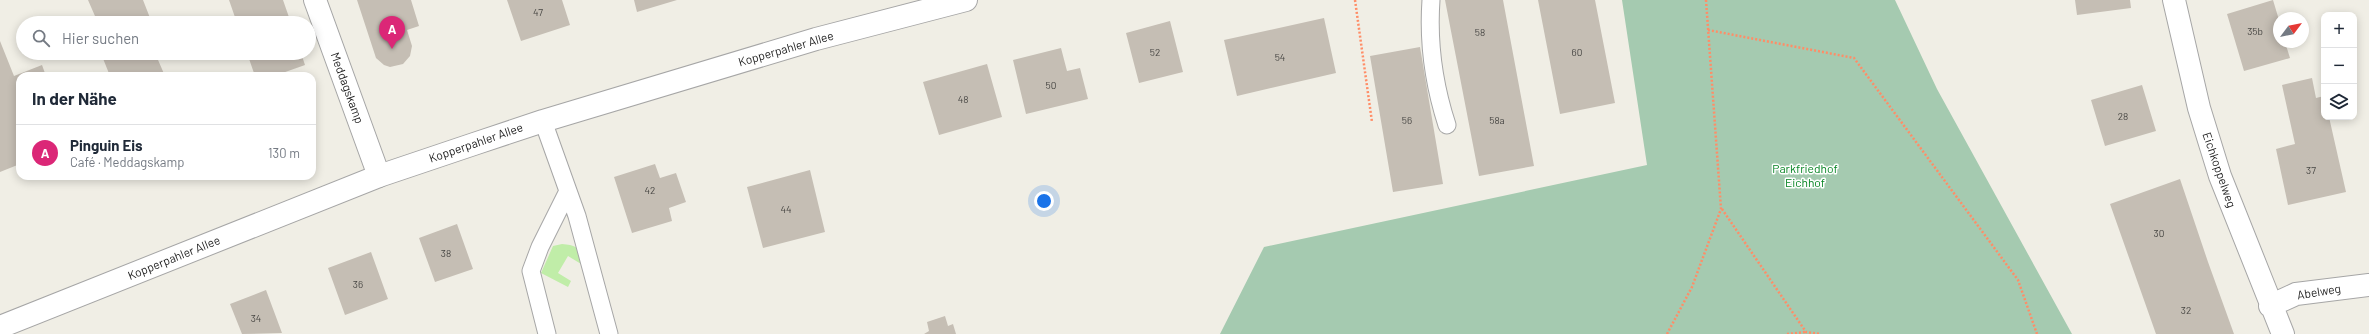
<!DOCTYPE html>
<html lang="de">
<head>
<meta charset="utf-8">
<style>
	:root { --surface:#fff; --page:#f6f6f7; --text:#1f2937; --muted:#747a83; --line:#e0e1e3; --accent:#db2777 }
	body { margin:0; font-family:Barlow,sans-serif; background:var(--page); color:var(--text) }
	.controls { position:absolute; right:12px; top:12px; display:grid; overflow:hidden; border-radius:8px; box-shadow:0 2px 10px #0003 }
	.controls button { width:36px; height:36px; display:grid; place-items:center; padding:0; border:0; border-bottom:1px solid var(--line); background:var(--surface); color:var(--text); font:20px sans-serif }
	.compass { position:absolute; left:2273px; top:12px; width:36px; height:36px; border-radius:50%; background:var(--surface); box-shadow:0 2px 10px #0003; rotate:58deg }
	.you { position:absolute; left:1044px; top:201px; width:14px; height:14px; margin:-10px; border:3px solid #fff; border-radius:50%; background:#1a73e8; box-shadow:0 0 0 6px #1a73e833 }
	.badge { display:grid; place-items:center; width:26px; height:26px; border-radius:50%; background:var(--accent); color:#fff; font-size:13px; font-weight:700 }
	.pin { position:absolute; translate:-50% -33px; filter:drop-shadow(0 1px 2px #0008) }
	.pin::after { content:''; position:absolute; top:21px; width:14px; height:12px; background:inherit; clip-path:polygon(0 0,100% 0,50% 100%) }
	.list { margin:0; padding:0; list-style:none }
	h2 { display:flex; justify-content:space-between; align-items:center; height:52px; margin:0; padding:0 16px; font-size:17px }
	h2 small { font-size:13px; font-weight:400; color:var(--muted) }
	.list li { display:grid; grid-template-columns:26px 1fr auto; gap:12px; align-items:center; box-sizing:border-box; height:56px; padding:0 16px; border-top:1px solid var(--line) }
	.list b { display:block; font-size:15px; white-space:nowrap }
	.list p { margin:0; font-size:13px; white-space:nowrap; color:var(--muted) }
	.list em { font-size:13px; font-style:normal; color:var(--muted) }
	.icon { flex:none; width:22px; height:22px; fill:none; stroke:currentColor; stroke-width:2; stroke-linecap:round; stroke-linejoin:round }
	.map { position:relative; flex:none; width:2369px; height:334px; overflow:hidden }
	.search { position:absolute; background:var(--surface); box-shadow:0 2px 10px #0003; left:16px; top:16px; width:300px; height:44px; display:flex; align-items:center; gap:10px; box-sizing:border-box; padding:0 14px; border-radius:22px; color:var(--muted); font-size:15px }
	.panel { position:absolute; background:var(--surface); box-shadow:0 2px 10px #0003; left:16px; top:72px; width:300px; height:108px; border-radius:12px }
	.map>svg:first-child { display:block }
	.grass { fill:#c0eda8 }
	.cemetery { fill:#a5cab0 }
	.building { fill:#c5beb4 }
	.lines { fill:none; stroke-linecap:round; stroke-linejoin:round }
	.service-casing { stroke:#a6a6a6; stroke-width:19 }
	.minor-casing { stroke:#a6a6a6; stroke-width:24 }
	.tertiary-casing { stroke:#a6a6a6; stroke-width:24 }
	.path { stroke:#ff8d67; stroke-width:2.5; stroke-dasharray:2 2; stroke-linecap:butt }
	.service { stroke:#fff; stroke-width:17 }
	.minor { stroke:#fff; stroke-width:22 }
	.tertiary { stroke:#fff; stroke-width:22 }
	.labels { text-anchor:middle; stroke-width:3; stroke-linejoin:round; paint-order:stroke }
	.number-label { font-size:10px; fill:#484744 }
	.street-label { font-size:12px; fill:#1f1f1f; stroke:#fff }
	.park-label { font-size:12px; fill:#068423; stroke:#fff }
</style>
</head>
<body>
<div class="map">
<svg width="2369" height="334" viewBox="0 0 2369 334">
	<rect width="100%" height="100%" fill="#f0eee5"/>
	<path class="grass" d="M562 244C579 245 583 251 586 267L568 256 558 273 571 281 568 287 541 273 553 246Z"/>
	<path class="cemetery" d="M1622 0H1895L1937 89 2072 334H1220L1264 247 1647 165Z"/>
	<path class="building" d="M88 0H143L152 23H98Z
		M229 0H283L291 23H237Z
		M357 0H411L419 26 407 30 412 46 410 56 403 64 390 67 384 65 376 58Z
		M507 0H562L570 25 521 41Z
		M634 0H677L637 12Z
		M1445 0H1503L1534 166 1479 176Z
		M1538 0H1595L1615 103 1560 114Z
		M2075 0H2130L2131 8 2077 15Z
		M2273 0 2279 20V42H2285L2290 58 2244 71 2227 14Z
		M1324 18 1336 73 1237 96 1224 40Z
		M1170 21 1183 72 1139 83 1126 33Z
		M0 41 14 76 42 65 46 76H20V164L0 172Z
		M1420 47 1443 184 1393 192 1370 56Z
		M1061 48 1067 71 1080 68 1088 99 1026 114 1013 60Z
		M108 53H155L165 76H110L102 56Z
		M247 53H301L305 65 274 76H255Z
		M987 64 1002 117 939 135 923 82Z
		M2312 78 2316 98 2324 96V117H2329L2346 192 2288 205 2276 149 2295 144 2282 85Z
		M2142 85 2156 131 2105 146 2091 100Z
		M655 164 660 178 676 173 686 202 669 208 672 221 632 233 614 177Z
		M810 170 825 232 763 248 747 187Z
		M2180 179 2208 262 2234 334H2156L2110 204Z
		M457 224 473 269 435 282 419 238Z
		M371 252 388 299 345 315 328 268Z
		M266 290 282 333 242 334 230 304Z
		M945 316 948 326 953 324 956 334H924L929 331 927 322Z"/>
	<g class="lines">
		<g class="service-casing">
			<path id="service" d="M1431 0C1428 42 1434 85 1447 125
				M543 121 577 216 609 334
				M547 334 531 271 540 247 568 191"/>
		</g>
		<g class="minor-casing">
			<path id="minor" d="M315 0 379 176
				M2174 0 2199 108 2220 176 2283 334
				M2270 306 2296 294 2369 285"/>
		</g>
		<g class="tertiary-casing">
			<path id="tertiary" d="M0 327 379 176 474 144 543 121 816 39 966 0"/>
		</g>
		<path class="path" d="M1355 0 1372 122
			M1708 30 1854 58 2018 280 2037 334
			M1722 209 1806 332 1820 334
			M1667 334 1692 287 1721 209 1706 0
			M1787 334 1806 332"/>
		<use href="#service" class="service"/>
		<use href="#minor" class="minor"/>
		<use href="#tertiary" class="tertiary"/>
	</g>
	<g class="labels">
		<g class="number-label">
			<text x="538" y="16">47</text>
			<text x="2255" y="35">35b</text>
			<text x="1480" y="36">58</text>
			<text x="1155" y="56">52</text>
			<text x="1577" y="56">60</text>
			<text x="1280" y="61">54</text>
			<text x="1051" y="89">50</text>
			<text x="963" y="103">48</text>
			<text x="2123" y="120">28</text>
			<text x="1407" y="124">56</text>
			<text x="1497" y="124">58a</text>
			<text x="2311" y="174">37</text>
			<text x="650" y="194">42</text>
			<text x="786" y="213">44</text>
			<text x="2159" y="237">30</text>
			<text x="446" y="257">38</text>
			<text x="358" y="288">36</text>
			<text x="2186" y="314">32</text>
			<text x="256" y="322">34</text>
		</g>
		<g class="street-label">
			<text transform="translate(786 49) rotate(-16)" y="4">Kopperpahler Allee</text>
			<text transform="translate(347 88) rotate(70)" y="4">Meddagskamp</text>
			<text transform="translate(476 143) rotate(-19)" y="4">Kopperpahler Allee</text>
			<text transform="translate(2219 170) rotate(71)" y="4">Eichkoppelweg</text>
			<text transform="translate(174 258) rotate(-22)" y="4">Kopperpahler Allee</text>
			<text transform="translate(2319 292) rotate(-9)" y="4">Abelweg</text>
		</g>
		<g class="park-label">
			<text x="1805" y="173">Parkfriedhof<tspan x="1805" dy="14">Eichhof</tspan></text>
		</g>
	</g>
</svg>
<div class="controls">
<button>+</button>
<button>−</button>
<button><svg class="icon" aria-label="layers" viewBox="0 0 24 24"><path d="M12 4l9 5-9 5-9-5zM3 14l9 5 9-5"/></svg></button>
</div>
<svg class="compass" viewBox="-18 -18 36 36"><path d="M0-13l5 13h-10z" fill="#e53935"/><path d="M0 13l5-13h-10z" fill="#747a83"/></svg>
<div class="you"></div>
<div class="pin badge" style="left:392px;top:49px">A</div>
<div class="search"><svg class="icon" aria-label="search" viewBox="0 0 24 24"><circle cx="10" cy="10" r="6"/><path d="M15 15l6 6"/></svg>Hier suchen</div>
<section class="panel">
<h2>In der Nähe<small></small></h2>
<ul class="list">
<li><span class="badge">A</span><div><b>Pinguin Eis</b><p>Café · Meddagskamp</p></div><em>130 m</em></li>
</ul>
</section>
</div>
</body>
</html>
